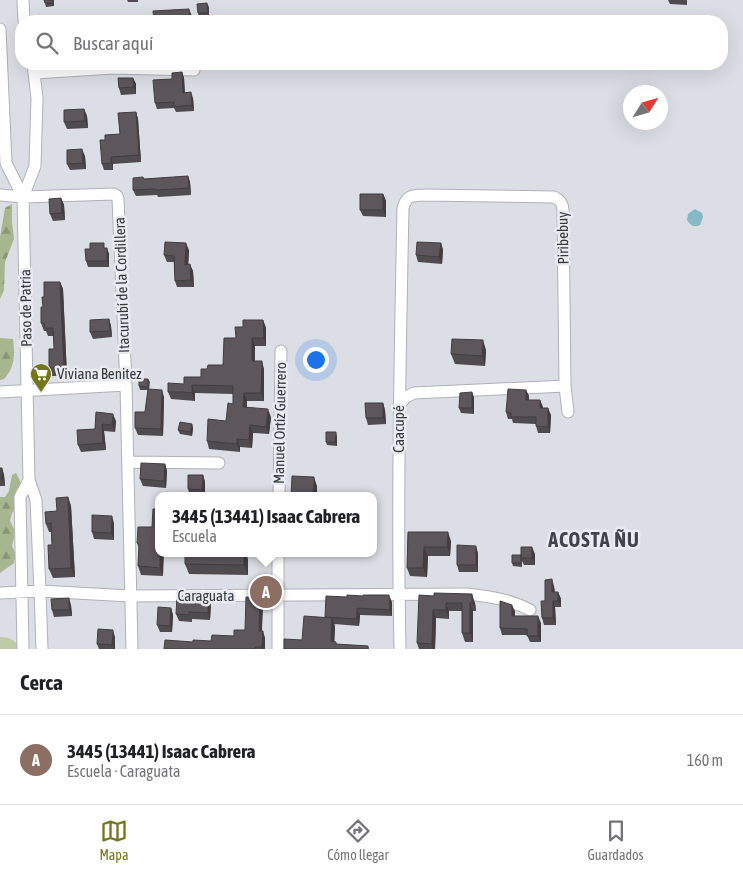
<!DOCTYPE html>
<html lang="es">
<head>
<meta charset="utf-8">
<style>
	:root { --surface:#fff; --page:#f2f2f2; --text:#202124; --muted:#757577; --line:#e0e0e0; --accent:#74761d }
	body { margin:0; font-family:"Asap Condensed",sans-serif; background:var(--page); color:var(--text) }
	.compass { position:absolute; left:623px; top:85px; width:45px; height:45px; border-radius:50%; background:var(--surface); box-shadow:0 5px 20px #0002; rotate:53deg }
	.you { position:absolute; left:315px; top:359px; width:18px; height:18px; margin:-12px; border:4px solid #fff; border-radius:50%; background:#1a73e8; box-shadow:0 0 0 8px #1a73e833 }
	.badge { display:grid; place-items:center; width:32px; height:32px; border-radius:50%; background:var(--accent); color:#fff; font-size:16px; font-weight:700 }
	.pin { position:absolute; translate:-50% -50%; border:2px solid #fff; box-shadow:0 1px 5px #0006 }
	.popup { position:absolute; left:155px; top:492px; width:222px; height:65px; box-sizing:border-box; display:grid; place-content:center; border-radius:10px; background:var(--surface); filter:drop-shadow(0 1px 4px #0005); font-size:16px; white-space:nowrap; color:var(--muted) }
	.popup b { font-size:19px; color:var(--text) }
	.popup::after { content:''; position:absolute; left:50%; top:100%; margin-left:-10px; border:10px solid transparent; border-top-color:var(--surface) }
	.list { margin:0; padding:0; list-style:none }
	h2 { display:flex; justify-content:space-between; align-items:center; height:65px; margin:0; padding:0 20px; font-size:21px }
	h2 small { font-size:16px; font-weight:400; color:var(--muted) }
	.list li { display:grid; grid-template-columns:32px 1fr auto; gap:15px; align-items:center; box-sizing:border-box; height:90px; padding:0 20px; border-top:1px solid var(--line) }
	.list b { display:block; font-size:19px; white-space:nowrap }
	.list p { margin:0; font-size:16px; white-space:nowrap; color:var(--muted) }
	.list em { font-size:16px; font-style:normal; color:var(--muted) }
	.icon { flex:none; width:28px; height:28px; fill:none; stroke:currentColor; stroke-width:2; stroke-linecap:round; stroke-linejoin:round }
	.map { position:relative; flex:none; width:743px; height:649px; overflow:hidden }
	.search { position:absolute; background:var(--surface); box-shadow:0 5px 20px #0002; left:15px; right:15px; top:15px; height:55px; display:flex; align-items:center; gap:12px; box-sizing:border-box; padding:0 18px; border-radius:20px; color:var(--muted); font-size:19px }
	.sheet { height:155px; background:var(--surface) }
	nav { display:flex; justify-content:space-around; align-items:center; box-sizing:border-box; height:70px; border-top:1px solid var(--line); background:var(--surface); font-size:14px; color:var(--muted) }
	nav a { display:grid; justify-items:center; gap:2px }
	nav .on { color:var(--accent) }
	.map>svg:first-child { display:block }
	.green { fill:#becba8 }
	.forest { fill:url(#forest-firs) }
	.water { fill:#87b8c6 }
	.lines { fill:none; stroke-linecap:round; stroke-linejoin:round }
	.minor-casing { stroke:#afb1b7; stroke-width:13 }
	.minor { stroke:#fff; stroke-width:11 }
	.wall { fill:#504b4f }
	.shaded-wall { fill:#413d40 }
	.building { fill:#5d575c; stroke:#413d40 }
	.labels { text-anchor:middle; stroke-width:5; stroke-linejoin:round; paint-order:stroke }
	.street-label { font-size:15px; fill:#37383b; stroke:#e9ebf2 }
	.poi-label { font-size:15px; fill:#37383b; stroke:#e9ebf2; text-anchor:start }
	.district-label { font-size:20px; font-weight:bold; letter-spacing:1px; fill:#43444a; stroke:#e9ebf2 }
</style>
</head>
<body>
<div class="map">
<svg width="743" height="649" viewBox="0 0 743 649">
	<defs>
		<pattern id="forest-firs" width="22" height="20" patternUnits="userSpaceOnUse" patternTransform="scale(1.25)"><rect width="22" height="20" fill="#a8b68f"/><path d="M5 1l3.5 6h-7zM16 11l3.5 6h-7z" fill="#8a9576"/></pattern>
	</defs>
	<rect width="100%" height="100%" fill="#dcdee5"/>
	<path class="green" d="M0 637C10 637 16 640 19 649H0Z"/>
	<path class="forest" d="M12 204V222L14 239 5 262 4 290 0 299V237L5 208Z
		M0 338 13 339C15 355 15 367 4 379L0 380Z
		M16 473 20 481 21 489 17 507 12 513 10 521 14 529V538L12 546 16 554 14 563 0 573V497H5L9 491 12 475Z"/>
	<path class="water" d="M695 209 702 213 703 217 700 225C694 228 690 225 687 220L688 214Z"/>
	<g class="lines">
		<g class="minor-casing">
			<path id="minor" d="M23 0 24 21
				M0 29 6 163 23 197
				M33 64 37 98 35 166 23 197 29 480 36 500 40 591 42 649
				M35 73 113 68 194 70
				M0 195 23 197 114 194 117 196 118 199 126 385 132 649
				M0 392 126 385
				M399 405 406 397 414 393 565 386
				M129 462 219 463
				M279 496 281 351
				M0 593 40 591 130 596 468 594C491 597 509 599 530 610
				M23 649 20 497 29 480
				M278 649V553
				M400 649C397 502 400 355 403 208 407 194 413 196 425 195L554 197C560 200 563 203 563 210L565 386 568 412"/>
		</g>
		<use href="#minor" class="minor"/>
	</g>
	<path class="wall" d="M44 0H54V6L46 7Z
		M127 0H138V2H128Z
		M668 0H687V5L670 4Z
		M207 3 209 7V16L199 17 198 13Z
		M182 72 184 78 185 93 193 98 194 111 176 112 174 108 157 109 155 103 172 79Z
		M133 78 136 84V94L121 95 119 88Z
		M84 109 87 116 88 128 67 129 64 122Z
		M136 112 138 119 141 162 113 164V170H104L102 164 105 140 120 134Z
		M85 156 86 169 70 170 67 164Z
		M188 176 190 182 191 195 159 197H158L157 195 136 196 133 190 144 179Z
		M383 194 386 201V217L363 216 360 210Z
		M61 198 64 205 65 220 53 221 50 214Z
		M441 243 443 250 442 264 418 262 416 255Z
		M106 248 109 254V267H88L86 261Z
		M189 250 188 264 193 271 194 287H177L175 281 174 262H167L164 255Z
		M60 282 63 289 67 376H52L49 368 54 349V336H48L46 331H44L41 323 43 307 44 297Z
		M109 319 111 326 112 337 93 339 90 332Z
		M263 320 266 328V346H255V361L264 369V401H247V408L271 417 269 434 253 433 252 448 240 447V452L209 449 207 441 226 421 233 404V394L195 393V401L171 399 168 392 184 384 201 377 207 369 223 365 236 338 243 327Z
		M486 350 485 366 455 364 451 354Z
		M148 379 150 382 149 390 164 397 163 436 138 435 135 428 145 412 148 390H140L139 386Z
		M526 390 529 396V400H540L543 408 551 415 550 433H538L536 426V424L513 423 512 419H508L506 412Z
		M472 392 474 398V414L461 413 459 408Z
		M383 403 385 410 386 424 368 425 366 418Z
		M96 412 116 421 115 432 104 431 106 450 81 452 78 445 95 429Z
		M192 424 193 428 192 436 180 434 178 430Z
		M337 436V446L327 445 326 442Z
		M165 464 167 471 166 488 143 486 140 479Z
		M0 468H2L4 475 5 486H0Z
		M203 475 205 482V494L222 496H190L188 489Z
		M68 497 71 506 75 577 53 578 49 569 52 545 51 532H49L46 524Z
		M114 523V540L94 539 92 532Z
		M152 527 163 576 141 575 138 566 139 548 137 543Z
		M408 532 451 541 450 556H428L427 577 410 576 407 568Z
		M185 553H246L248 560V575L189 574 185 564Z
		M478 553V572H459L457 565Z
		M535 554V565H524L522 561V567L513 566 512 563 521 555Z
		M554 586 555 592H558L561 599V607H555L556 625H544L542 618 545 601Z
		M209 596 211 603 210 620 192 619V622L179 621 176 614Z
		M434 596 475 603 476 611H473V642H465L462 633V611H449V619L436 618 435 649H419L417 643Z
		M347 597 392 602V616L360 615 359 626 334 624 335 626 334 642 337 645 368 646 369 649H284L302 640Z
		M71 605 72 616 54 617 52 610Z
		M263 605 262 631 265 638V649H164L193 642 211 641 234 636 245 630Z
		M171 608 173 615 172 632H160L157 625Z
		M515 611V616L541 623V642H530L527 635H502L500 628Z
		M115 637V649H99L97 644Z"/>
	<path class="shaded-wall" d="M189 9 192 16V21H190Z
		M182 72 184 78 185 99 183 93Z
		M133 78 136 84V94L134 87Z
		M191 92 193 98 194 111 192 105Z
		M84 109 87 116 88 128 85 121Z
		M136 112 138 119 141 162 139 155Z
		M82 149 85 156 86 169 83 163Z
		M111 157 113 164V170L111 163Z
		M188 176 190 182 191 195 189 188Z
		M383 194 386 201V217L383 210Z
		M61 198 64 205 65 220 62 213Z
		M186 243 189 250 188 271 185 265Z
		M441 243 443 250 442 264 439 257Z
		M107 248 109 254V267L107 261Z
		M190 264 193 271 194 287 191 280Z
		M60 282 63 289 67 376 64 368Z
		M109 319 111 326 112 337 110 331Z
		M263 320 266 328V346L264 338Z
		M252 338 255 346 254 369 252 361Z
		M483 340 486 350 485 366 482 356Z
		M262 361 264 369V401L261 393Z
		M192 385 195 393V401L192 393Z
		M162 390 164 397 163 436 161 429Z
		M526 390 529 396V406L526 400Z
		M472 392 474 398V414L472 408Z
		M244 393 247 401 246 415 243 407Z
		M540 400 543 407 542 415 540 408Z
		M383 403 385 410 386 424 383 418Z
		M548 408 551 415 550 433 548 427Z
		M268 409 271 417 269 434 266 427Z
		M113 414 116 421 115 432 112 425Z
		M102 424 104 431 106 450 103 443Z
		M192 424 193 428 192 436 190 432Z
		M250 425 253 433 252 448 249 440Z
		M336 432 337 436V446L335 442Z
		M237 439 240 447V452L237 444Z
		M165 464 167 471 166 488 164 481Z
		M2 468 4 475 5 486 2 479Z
		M203 475 205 482V496L202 490Z
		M314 477 317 486V496H313Z
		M68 497 71 506 75 577 71 568Z
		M112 516 114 523V540L111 533Z
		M448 532 451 541 450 556 447 547Z
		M476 546 478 553V572L476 565Z
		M424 547 428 556 427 577 423 568Z
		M532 547 535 554V565L532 558Z
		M160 553H164L163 576 160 568Z
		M244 553H246L248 560V575L244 565Z
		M552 579 554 586 555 599 552 592Z
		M558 592 561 599V607L558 601Z
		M472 594 475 603 476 611 472 603Z
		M389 595 392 602V616L390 610Z
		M209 596 211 603 210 620 208 613Z
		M69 598 71 605 72 616 69 610Z
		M260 598 263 605 261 638 259 631Z
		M553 601 555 607 556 625 553 618Z
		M446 603 449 611V619L446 610Z
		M470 603 473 611V642L470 633Z
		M512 605 515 611V623L512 616Z
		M171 608 173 615 172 632 170 626Z
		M357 608 360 615 359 626 357 619Z
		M433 610 436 618 435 649H433L432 644Z
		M538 616 541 623V642L538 636Z
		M332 618 335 626 334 649 331 641Z
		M113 630 115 637V649H114L112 645Z
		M263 631 265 638V649H262V647Z"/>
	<path class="building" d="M44 0H53V3H45Z
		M207 3 208 13H198L197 4Z
		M189 9 190 21H154L153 11Z
		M136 16V21H89V19L100 18V19Z
		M182 72 183 93 191 92 192 105 174 107V102L155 103 153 80 172 79V73Z
		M118 78H133L134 87 119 88Z
		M84 109 85 121 64 122V110Z
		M136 112 139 155 111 157V163L102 164 100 140H105V135L120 134 118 113Z
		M82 149 83 163 67 164V150Z
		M188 176 189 188 157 190H155V189L133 190V178L143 177 144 179Z
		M360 194H383V210H360Z
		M61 198 62 213 50 214 49 199Z
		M165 242 186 243 185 265 190 264 191 280 175 281 174 256 164 255Z
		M417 242 441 243 439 257 416 255Z
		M90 243H104V248H107V261H86L85 249H90Z
		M44 282H60L64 368H49V349H54L53 328H45L44 323H41V307H43L42 297H44Z
		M109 319 110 331 90 332V320Z
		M243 320H263L264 338H252V361H262L261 393H244L243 407 268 409 266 427 250 425 249 440 237 439V444L207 441 208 419 226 421 228 403 233 404V386L192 385V393L183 392H168V383L184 384V377H201V369H207L208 365H223L224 338H236L235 327H243Z
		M452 339 483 340 482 356 451 354Z
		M139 379H148V387L139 386Z
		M148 389 162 390 161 429 135 428V412H145Z
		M508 389 526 390V400H540V408H548V427L536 426V417H511V413L506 412Z
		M472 392V408H459L460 393Z
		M365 403H383V418H366Z
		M96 412 113 414 112 425 102 424 103 443 78 445 77 430 95 429Z
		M180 422 192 424 190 432 178 430Z
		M326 432H336L335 442H326Z
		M141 463 165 464 164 481 140 479Z
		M0 468H2V479H0Z
		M188 475H203L202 490 188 489Z
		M292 476 314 477 313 496H291Z
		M205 494 222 495V496H204Z
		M68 497 71 568 49 569 48 545H52L51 523 46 524 45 512 57 511 56 498Z
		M153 509H158V553H160V568L138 566 139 544 137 543 138 527H152Z
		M92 515 112 516 111 533 92 532Z
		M408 532H448L447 547H424L423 568H407Z
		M457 545 476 546V565H457Z
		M521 547H532V558H521Z
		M185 553H244V565L185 564Z
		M512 555H521V563H512Z
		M552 579V592H558V601H553V618H542L541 601H545V580Z
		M434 593 472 594V603H470V633H462V603H446V610H433L432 644 417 643 419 595 434 596Z
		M347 595 363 596V595H389L390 610 357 608V619L325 617 326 596 347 597Z
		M177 596H209L208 613 189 612V615L176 614Z
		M246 597 260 598 259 631H263L262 647H255V649H164L165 640 193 642V640L211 641 212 635 234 636V630H245Z
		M69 598V610H52L51 599Z
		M500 601 512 605V616H538V636H527V629L500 628Z
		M158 607 171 608 170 626 157 625Z
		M304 616 332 618 331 641 336 642V644L368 646V649H284V639L302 640Z
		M98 629 113 630 112 645 97 644Z"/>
	<defs>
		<g id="supermarket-pin" transform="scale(1.125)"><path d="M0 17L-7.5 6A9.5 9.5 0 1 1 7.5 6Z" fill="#74761d" stroke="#e9ebf2"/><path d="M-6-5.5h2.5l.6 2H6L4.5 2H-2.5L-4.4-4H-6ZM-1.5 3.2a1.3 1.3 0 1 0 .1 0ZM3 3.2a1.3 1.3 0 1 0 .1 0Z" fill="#fff"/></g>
	</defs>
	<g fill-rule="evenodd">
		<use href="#supermarket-pin" x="41" y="374"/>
	</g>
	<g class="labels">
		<g class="street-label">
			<text transform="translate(563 238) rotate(-91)" y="5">Piribebuy</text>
			<text transform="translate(122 285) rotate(-92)" y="5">Itacurubí de la Cordillera</text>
			<text transform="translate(26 308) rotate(-91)" y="5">Paso de Patria</text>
			<text transform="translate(280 423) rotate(-89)" y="5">Manuel Ortíz Guerrero</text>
			<text transform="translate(399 429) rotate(-90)" y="5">Caacupé</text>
			<text x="206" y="601">Caraguata</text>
		</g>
		<g class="poi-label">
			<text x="57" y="379">Viviana Benitez</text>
		</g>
		<g class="district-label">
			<text x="594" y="547">ACOSTA ÑU</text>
		</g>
	</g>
</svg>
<svg class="compass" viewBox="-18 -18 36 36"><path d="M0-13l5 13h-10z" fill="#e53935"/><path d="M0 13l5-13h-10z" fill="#757577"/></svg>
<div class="you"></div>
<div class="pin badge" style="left:266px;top:592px;background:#8d6e63">A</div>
<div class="popup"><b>3445 (13441) Isaac Cabrera</b>Escuela</div>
<div class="search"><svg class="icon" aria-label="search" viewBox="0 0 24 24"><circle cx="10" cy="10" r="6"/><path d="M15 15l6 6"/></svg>Buscar aquí</div>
</div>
<section class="sheet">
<h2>Cerca<small></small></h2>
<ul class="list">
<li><span class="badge" style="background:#8d6e63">A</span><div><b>3445 (13441) Isaac Cabrera</b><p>Escuela · Caraguata</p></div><em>160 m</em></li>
</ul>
</section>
<nav>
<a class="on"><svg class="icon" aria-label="map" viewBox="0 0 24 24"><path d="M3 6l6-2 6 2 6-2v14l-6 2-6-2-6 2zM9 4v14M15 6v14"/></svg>Mapa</a>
<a><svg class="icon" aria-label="directions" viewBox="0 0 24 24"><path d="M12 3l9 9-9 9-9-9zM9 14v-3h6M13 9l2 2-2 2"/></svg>Cómo llegar</a>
<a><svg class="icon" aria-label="saved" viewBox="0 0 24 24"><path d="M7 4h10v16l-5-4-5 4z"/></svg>Guardados</a>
</nav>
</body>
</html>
